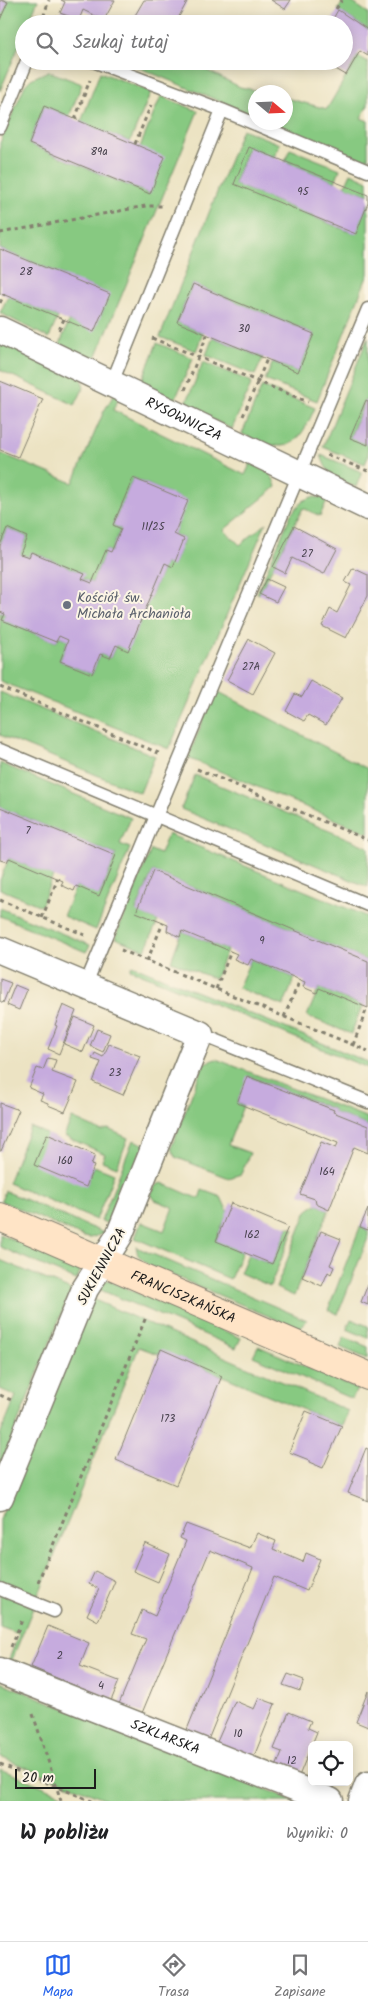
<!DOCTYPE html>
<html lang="pl">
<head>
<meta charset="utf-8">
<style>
	:root { --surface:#fff; --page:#f6f6f6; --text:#202124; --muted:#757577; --line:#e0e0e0; --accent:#2563eb }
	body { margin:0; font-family:Kalam,sans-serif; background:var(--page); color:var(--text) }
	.controls { position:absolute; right:15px; bottom:15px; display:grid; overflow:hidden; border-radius:8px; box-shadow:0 2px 12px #0003 }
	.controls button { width:45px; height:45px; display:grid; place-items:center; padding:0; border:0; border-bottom:1px solid var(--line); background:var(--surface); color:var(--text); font:25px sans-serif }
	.compass { position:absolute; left:248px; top:85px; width:45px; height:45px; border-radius:50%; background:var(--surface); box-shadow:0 2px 12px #0003; rotate:109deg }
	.scale { position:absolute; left:15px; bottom:12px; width:81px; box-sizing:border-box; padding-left:5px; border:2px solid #1c1c1c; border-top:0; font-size:14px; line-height:18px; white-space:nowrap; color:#1c1c1c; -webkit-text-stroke:4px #fcf5e5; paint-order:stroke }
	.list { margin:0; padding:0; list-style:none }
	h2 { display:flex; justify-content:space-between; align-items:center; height:65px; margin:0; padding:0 20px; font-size:21px }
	h2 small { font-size:16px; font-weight:400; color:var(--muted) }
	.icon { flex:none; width:28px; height:28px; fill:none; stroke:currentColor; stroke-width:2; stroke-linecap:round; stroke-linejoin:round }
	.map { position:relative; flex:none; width:368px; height:1801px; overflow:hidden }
	.search { position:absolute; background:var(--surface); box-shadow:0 2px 12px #0003; left:15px; right:15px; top:15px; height:55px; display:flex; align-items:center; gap:12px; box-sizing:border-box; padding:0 18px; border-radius:28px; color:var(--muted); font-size:19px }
	.sheet { height:140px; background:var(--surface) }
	nav { display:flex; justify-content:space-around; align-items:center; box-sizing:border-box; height:70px; border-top:1px solid var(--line); background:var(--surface); font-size:14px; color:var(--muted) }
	nav a { display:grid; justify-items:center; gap:2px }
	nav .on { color:var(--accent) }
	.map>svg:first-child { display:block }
	.green { fill:#87c981; stroke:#52724e }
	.building { fill:#c6abde }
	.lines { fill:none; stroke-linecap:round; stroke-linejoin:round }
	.lane-casing { stroke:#848070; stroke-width:15 }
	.street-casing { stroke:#848070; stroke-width:29 }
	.secondary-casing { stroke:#848070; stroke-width:30 }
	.path { stroke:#848070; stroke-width:3; stroke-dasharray:4 4; stroke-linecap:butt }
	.lane { stroke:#fff; stroke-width:12 }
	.street { stroke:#fff; stroke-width:26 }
	.secondary { stroke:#ffe4c6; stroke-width:28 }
	.worship-dot { fill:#6b7280; stroke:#fcf5e5; stroke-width:2 }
	.labels { text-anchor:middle; stroke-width:4; stroke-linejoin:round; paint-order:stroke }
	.number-label { font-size:11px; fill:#46404c }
	.street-label { font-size:14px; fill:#1c1c1c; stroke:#fcf5e5 }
	.worship-label { font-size:14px; fill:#5b616d; stroke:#fcf5e5; text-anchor:start }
</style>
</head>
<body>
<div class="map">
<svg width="368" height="1801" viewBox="0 0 368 1801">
	<rect width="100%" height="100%" fill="#fcf5e5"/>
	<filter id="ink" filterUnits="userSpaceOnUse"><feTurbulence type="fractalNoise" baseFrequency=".02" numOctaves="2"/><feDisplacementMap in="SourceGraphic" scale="10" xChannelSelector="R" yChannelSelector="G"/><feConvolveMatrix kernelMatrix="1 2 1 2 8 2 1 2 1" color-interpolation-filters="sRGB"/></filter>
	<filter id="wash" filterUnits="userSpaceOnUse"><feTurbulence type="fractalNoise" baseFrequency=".0096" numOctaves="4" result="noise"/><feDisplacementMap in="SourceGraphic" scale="20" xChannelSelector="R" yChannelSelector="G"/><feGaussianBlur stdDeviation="1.12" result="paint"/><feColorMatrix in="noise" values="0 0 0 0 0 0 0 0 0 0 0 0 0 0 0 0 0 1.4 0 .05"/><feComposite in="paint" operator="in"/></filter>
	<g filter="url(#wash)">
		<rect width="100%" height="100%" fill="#ece3c3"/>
		<path class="green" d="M2 0H38L28 24H24V34L0 91V20L8 2Z
			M344 0H349L368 13V30L338 10Z
			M358 56 368 62V105L361 118 368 121V162L272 123 286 122V98L327 109Z
			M123 61H188L240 87 263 92H255V116Z
			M48 71 82 84 69 117 44 106 29 144 149 194 140 147 161 96 198 111 95 360 60 344 69 321 94 331 109 294 0 249V143L25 85 31 79Z
			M100 72 151 92 130 142 81 122Z
			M242 129 280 144 274 157 248 147 234 184 355 234 368 203V274L317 401 265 380 273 362 298 372 314 334 193 284 177 322 203 333 196 351 160 337Z
			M290 149 340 169 335 182 285 161Z
			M351 173 368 181V195L345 186Z
			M8 296 58 317 49 338 0 313Z
			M213 337 263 358 255 375 206 355Z
			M368 337V401L365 400 350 437 368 445V457L365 464 323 447Z
			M0 338 81 377 84 387 75 405 0 370Z
			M157 343 193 358 175 400 141 383Z
			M203 362 252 382 232 429 185 406Z
			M262 386 315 408C295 453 285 453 242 434Z
			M115 393 120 396 113 410 245 475 252 460C264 468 273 473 276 487L224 530 240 545 266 523 169 749 0 681V612L5 614 3 620 56 642 59 636 68 640 60 661 92 674 100 654 110 658 116 645 128 650 165 563 173 566 184 539 174 534 187 501 133 478 113 525 121 529 111 552 106 550 92 583 82 579 84 574 32 552 29 557 20 554 27 537 7 528 0 545V453L73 483 104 411Z
			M321 455 362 472 356 487C336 479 328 477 321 455Z
			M312 497 328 498 320 516 303 508 259 594 257 593 291 514 303 501Z
			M215 690 368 769V833L188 758Z
			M0 692 155 756 140 793 0 735Z
			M0 763 131 818 120 844 130 848 96 930 63 916 76 886 100 895 116 855 0 807Z
			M195 775 368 847V887L181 809Z
			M168 834 368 917V961L153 871 136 911 158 921 145 950 115 938 151 850 160 854Z
			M9 858 53 876 41 906 0 889V880Z
			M0 908 90 945 86 952 0 916Z
			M182 931 227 950 215 979 171 961Z
			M251 959 295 978 283 1006 238 988Z
			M132 965 368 1062V1068L130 969Z
			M319 988 362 1006 351 1034 307 1016Z
			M216 1059 368 1118V1126L333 1112V1109L248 1076 237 1103 243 1106 228 1145 250 1153 241 1174 229 1178 175 1157 171 1148 204 1063Z
			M72 1118 101 1131 108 1129 128 1138 117 1167 102 1161 105 1154 64 1136Z
			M30 1127 47 1134 86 1186 94 1166 114 1174 96 1220 8 1183Z
			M133 1140 146 1145 112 1225 101 1221Z
			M162 1183 199 1199 202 1190 221 1197 228 1212 216 1240 242 1252 230 1279 135 1238 141 1222 164 1231 173 1207 155 1200 151 1194 156 1185Z
			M5 1191 104 1233H105L91 1238 84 1237 1 1201Z
			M316 1204 329 1210 294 1296 276 1288 307 1211Z
			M288 1227 294 1229 270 1286 240 1273 248 1254 272 1264Z
			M360 1227 368 1230V1238L338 1314 328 1310Z
			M0 1234 81 1269 76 1280 0 1247Z
			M136 1247 307 1320 299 1329 148 1265 138 1255Z
			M0 1260 71 1290 0 1467V1435L16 1396 0 1389Z
			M105 1279 241 1338 236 1348 96 1288Z
			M90 1298 348 1411 342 1426 161 1350 158 1354 139 1347 12 1660 72 1684 71 1689 7 1664 19 1634 0 1627V1520Z
			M351 1319 368 1326V1338L347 1329Z
			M344 1337 368 1347V1359L340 1347Z
			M258 1346 357 1389 352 1399 253 1356Z
			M0 1682 295 1801H111L0 1757Z
			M0 1769 79 1801H0Z"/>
		<g id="blocks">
			<path class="building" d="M0 0 8 2 0 20Z
				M61 0H115L104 20 83 10 79 20 60 13 65 2Z
				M144 0H188L175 24H130Z
				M271 0H291L285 9Z
				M338 10 368 30V56L360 51 346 75 322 61H344V24H330Z
				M56 15 76 24H53Z
				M44 106 165 157 150 194 29 144Z
				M249 147 368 195V203L356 234 234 184Z
				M0 249 110 294 94 332 0 293Z
				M193 284 314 334 298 372 177 322Z
				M0 381 43 399 18 457 0 450Z
				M366 400 368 401V445L350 438Z
				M133 478 188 501 174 534 184 539 173 567 165 563 128 651 116 645 110 658 100 654 92 674 60 661 68 640 59 636 56 642 2 620 5 614 0 612V545L7 528 27 537 20 554 29 557 31 552 85 574 82 579 92 583 106 550 111 552 121 529 113 525Z
				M294 526 337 549 324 574 292 558 285 573 273 567Z
				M353 568 368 575V596L346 638 322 626 330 609 337 613 351 585 345 582Z
				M267 579 284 587 276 602 259 594Z
				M249 639 275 653 253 694 227 680Z
				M311 681 342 698 326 725 308 715 304 721 286 711 295 694 302 697Z
				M0 807 116 855 99 896 76 886 74 891 61 885 63 881 9 858 7 862 0 860Z
				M153 871 368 961V1008L319 988 317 993 303 987 305 982 251 959 248 965 234 959 237 954 182 931 180 937 167 931 168 925 136 912Z
				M0 979 11 983 3 1003 0 1001Z
				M15 985 27 990 19 1010 7 1005Z
				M63 1005 76 1011 59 1054 48 1049 57 1026 55 1025Z
				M75 1017 94 1025 83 1052 64 1044Z
				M97 1029 110 1034 103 1052 90 1046Z
				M109 1044 140 1056 123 1095 93 1082 101 1062 92 1059 95 1053 103 1057Z
				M48 1058 56 1060 52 1072 78 1082 65 1112 48 1105V1103L40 1100 43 1094 29 1088 37 1068 43 1070Z
				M247 1076 334 1110 333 1112 368 1126V1153L354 1147 329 1210 316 1204 315 1199 300 1194 321 1142 336 1148 338 1143 237 1103Z
				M0 1103 19 1110 1 1151H0Z
				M47 1134 95 1155 91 1165 94 1166 86 1187 34 1165Z
				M231 1203 288 1227 272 1264 216 1241Z
				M368 1209V1230L360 1227Z
				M321 1231 341 1239 330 1265 334 1267 331 1274 328 1272 322 1286 302 1277Z
				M368 1284V1305L361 1302Z
				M161 1349 222 1376 176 1485 116 1460Z
				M306 1411 342 1426 323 1468 309 1462V1460L289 1452Z
				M366 1448 368 1449V1501L348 1493Z
				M186 1524 250 1548 257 1533 276 1541 273 1549 303 1562 306 1553 320 1559 307 1591 274 1577 208 1740 186 1732 253 1568 210 1550 142 1713 119 1704 146 1639 132 1634 142 1610 155 1616 186 1541 180 1538Z
				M145 1543 170 1554 158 1582 133 1571Z
				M95 1571 115 1581 98 1621 87 1615 99 1589 89 1584Z
				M48 1626 89 1643 80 1666 119 1681 111 1701 31 1667Z
				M288 1674 304 1680 300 1691 283 1685Z
				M368 1691V1727L356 1722Z
				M259 1698 275 1704 253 1759 216 1744 235 1701 254 1709Z
				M289 1712 311 1721 308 1728 317 1732 299 1776 276 1767 282 1752 274 1749Z"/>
		</g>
	</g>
	<g filter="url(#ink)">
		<use href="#blocks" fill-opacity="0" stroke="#848070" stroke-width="1"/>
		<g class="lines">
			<g class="lane-casing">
				<path id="lane" d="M93 61 222 110 368 171
					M0 127 27 61
					M111 385 222 110
					M0 750 368 905
					M85 986 368 309
					M200 1034 368 1102
					M0 1589 54 1611"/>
			</g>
			<g class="street-casing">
				<g id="street">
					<path id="s1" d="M0 330 368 507"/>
					<path d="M0 950 200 1034 119 1236 85 1289 0 1497"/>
					<path id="s2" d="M0 1671 330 1801"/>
					<path d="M362 1801 368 1785"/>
				</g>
			</g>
			<g class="secondary-casing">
				<g id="secondary">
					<path id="s3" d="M0 1217 368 1376"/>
				</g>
			</g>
			<path class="path" d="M336 9 342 0
				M41 24 49 0
				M75 119 90 80
				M135 144 151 105
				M0 233 146 206H162
				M0 303 4 294
				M59 330 64 319
				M152 338 308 402
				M185 390 207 335
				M243 416 267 359
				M327 455 368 471
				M0 687 161 754
				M197 769 368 840
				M0 900 85 935
				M42 918 58 878
				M121 950 368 1051
				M147 961 163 923
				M216 989 231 951
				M284 1017 300 980
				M353 1045 367 1008
				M0 1395 11 1400
				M38 1582 146 1317
				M11 1647 22 1620
				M33 1714 61 1801
				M0 1764 92 1801"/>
			<use href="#lane" class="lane"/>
			<use href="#street" class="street"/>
			<use href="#secondary" class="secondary"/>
		</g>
	</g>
	<circle class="worship-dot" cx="67" cy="605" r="5"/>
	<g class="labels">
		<g class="number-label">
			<text x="99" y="155">89a</text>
			<text x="303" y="195">95</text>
			<text x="26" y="275">28</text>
			<text x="244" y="332">30</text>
			<text x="153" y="530">11/25</text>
			<text x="307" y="557">27</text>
			<text x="251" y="670">27A</text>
			<text x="28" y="834">7</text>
			<text x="262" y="944">9</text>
			<text x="115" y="1076">23</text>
			<text x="65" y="1164">160</text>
			<text x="327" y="1175">164</text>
			<text x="252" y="1238">162</text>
			<text x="168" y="1422">173</text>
			<text x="60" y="1659">2</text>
			<text x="101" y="1689">4</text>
			<text x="238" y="1737">10</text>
			<text x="292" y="1764">12</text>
		</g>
		<g class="street-label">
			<text dy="5" stroke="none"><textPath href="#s1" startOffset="204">RYSOWNICZA</textPath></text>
			<text transform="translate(101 1266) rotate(-61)" y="5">SUKIENNICZA</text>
			<text dy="5" stroke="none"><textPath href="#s3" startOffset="200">FRANCISZKAŃSKA</textPath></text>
			<text dy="5" stroke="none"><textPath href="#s2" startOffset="178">SZKLARSKA</textPath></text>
		</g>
		<g class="worship-label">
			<text x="77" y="602">Kościół św.<tspan x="77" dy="16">Michała Archanioła</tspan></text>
		</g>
	</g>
</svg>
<div class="controls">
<button><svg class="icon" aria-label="locate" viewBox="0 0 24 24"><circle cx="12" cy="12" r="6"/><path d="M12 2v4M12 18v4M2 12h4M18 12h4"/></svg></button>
</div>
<svg class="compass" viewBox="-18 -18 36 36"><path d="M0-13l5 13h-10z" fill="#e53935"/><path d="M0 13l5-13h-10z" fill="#757577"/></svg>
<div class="scale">20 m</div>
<div class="search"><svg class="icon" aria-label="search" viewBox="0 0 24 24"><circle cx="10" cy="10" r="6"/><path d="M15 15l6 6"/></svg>Szukaj tutaj</div>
</div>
<section class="sheet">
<h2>W pobliżu<small>Wyniki: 0</small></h2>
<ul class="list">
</ul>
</section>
<nav>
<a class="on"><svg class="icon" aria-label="map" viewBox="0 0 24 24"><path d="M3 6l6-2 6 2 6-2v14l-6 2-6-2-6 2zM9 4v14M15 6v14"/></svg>Mapa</a>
<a><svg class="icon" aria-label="directions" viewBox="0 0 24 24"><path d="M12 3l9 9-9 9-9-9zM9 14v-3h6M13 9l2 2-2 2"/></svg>Trasa</a>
<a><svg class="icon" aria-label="saved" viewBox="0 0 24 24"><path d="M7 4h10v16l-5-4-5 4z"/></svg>Zapisane</a>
</nav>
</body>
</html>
